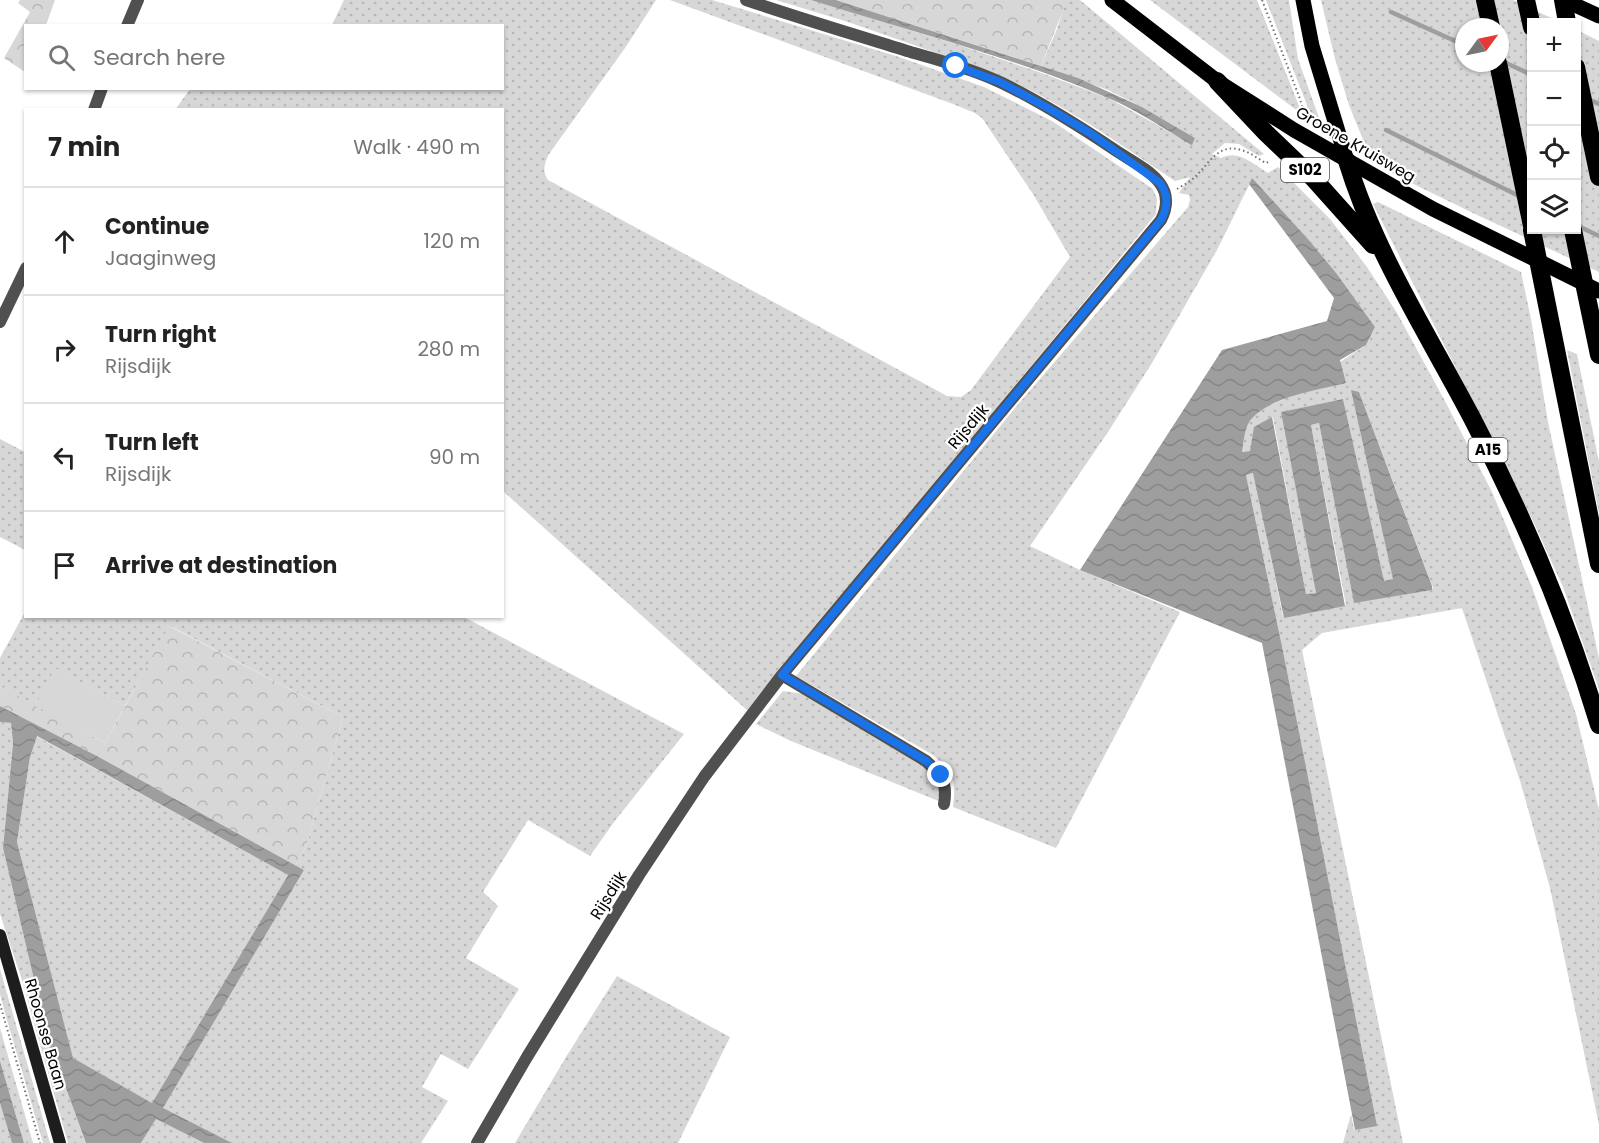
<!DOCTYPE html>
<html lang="en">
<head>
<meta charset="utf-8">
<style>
	:root { --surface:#fff; --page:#f2f2f2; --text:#222; --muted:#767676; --line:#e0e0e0 }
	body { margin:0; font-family:Poppins,sans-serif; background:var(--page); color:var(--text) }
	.controls { position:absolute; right:18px; top:18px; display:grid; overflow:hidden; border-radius:0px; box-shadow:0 2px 4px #0004 }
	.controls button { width:54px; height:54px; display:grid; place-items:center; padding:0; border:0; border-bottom:2px solid var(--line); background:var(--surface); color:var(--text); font:30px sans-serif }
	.compass { position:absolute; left:1455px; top:18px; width:54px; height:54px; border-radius:50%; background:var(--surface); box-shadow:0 2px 4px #0004; rotate:57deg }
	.stop { position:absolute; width:18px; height:18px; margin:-14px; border:4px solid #1a73e8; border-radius:50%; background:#fff }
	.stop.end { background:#1a73e8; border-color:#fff; box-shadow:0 2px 6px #0008 }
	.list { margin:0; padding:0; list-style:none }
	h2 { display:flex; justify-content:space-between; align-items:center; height:78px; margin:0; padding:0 24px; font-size:26px }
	h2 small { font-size:20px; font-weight:400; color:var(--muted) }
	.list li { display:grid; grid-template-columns:39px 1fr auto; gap:18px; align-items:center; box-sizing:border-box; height:108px; padding:0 24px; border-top:2px solid var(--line) }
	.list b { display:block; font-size:22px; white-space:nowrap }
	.list p { margin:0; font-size:20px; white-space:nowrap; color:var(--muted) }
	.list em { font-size:20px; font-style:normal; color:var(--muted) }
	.icon { flex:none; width:33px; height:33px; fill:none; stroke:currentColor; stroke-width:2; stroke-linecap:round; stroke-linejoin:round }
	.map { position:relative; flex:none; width:1599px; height:1143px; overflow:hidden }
	.search { position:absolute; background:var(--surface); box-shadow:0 2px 4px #0004; left:24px; top:24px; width:480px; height:66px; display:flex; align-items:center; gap:15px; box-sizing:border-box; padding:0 21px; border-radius:0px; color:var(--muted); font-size:22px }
	.panel { position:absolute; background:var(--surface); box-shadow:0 2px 4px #0004; left:24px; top:108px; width:480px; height:510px; border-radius:0px }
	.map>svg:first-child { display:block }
	.green { fill:url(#green-dots); fill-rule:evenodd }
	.forest { fill:url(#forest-crowns) }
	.pitch { fill:#d7d7d7 }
	.water { fill:url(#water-waves); fill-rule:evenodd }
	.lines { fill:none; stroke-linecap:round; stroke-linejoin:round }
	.stream { stroke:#9e9e9e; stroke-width:4.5 }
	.path { stroke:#727272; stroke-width:2; stroke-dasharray:1.5 3; stroke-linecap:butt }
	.street { stroke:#505050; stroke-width:12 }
	.secondary { stroke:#1d1d1d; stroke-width:12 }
	.primary { stroke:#000; stroke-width:15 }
	.highway { stroke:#000; stroke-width:18 }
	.route { stroke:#1a73e8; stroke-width:8 }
	.labels { text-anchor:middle; stroke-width:4.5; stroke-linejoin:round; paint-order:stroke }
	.shield { fill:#fff; stroke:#4c4c4c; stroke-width:1.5 }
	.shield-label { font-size:15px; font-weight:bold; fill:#000 }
	.street-label { font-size:16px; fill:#000; stroke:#fff }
</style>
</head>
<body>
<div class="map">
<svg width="1599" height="1143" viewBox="0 0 1599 1143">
	<defs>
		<pattern id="green-dots" width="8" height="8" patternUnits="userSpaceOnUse" patternTransform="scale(1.5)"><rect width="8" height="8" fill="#d7d7d7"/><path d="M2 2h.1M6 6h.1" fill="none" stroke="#b7b7b7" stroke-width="1.8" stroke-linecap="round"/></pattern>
		<pattern id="forest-crowns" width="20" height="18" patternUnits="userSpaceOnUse" patternTransform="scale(1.5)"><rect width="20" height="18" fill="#d7d7d7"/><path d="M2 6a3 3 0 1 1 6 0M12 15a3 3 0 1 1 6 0" fill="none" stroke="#b7b7b7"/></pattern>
		<pattern id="water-waves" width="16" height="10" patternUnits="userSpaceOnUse" patternTransform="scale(1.5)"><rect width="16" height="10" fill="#9e9e9e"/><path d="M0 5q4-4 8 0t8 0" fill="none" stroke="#868686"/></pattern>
	</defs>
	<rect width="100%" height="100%" fill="#fff"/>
	<path class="green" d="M344 0H656L625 48 549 154C544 164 542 171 548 180L947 396 961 397 971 390 1070 257 1033 194 982 118 975 113 953 104 670 0H712L899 57 984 87 1052 121 1153 189 1157 199 1156 214 748 711 503 491 502 110H175L190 89 502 88V26L332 25Z
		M776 0H811L962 46 1039 72 1108 98 1192 144 1195 138 1142 107 1108 90 1041 66 1057 29 1066 0H1080L1264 154 1259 156 1239 144 1225 143 1212 154 1221 158C1238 149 1253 164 1268 173L1278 167 1330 219 1367 267 1397 313 1446 403 1492 492 1532 587 1576 714 1599 810V1125L1550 888 1521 784 1462 608 1322 633 1302 650 1403 1143H1343L1351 1114 1354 1130 1376 1125 1283 651 1246 475 1254 473 1283 617 1346 605 1311 425 1319 423 1354 602 1431 590 1433 588 1359 392 1394 579 1383 582 1343 399 1282 412 1316 593 1306 594 1273 417 1255 427 1250 451 1241 452 1246 426 1261 408 1282 400 1366 345 1375 327 1337 274 1308 239 1252 179 1217 250 1152 363 1108 432 1030 546 1080 570 1180 612 1056 848 953 807C956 780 954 773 933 755L796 676 1015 408 1188 207 1190 200 1189 195 1179 193 1190 177 1175 181C1117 142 1059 101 994 73L848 22Z
		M1150 0H1257L1299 106V112Z
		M1266 0H1289L1298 59 1323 129 1307 118V105Z
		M1321 0H1513L1560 22H1532V230H1576L1577 30 1599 41V272L1473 213 1395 175 1379 164 1366 147 1349 105 1335 59ZM1464 27H1500V63H1464Z
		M1378 202 1521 272 1531 319 1548 422 1599 658V689L1563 587 1533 521 1373 204Z
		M1567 350 1577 354 1599 462V514Z
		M0 439 25 452V550L0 537Z
		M25 612 26 616 464 617 684 734 614 822 590 856 528 820 483 892 498 906 466 958 519 989 468 1069 441 1054 422 1087 448 1101 421 1143H232L162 1109 304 870 295 865 299 862 307 843 343 717 170 626 125 706 56 669 35 706 0 686V658Z
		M783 691 803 694 926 765 941 782V802L791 741 756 724Z
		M0 722 11 723 13 743 3 848 48 1039 86 1143H68L21 977 0 914Z
		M36 736 288 875 152 1103 73 1059 17 842 30 757Z
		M0 969 50 1143H43L5 1013 0 994Z
		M617 976 730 1037 678 1143H515L566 1057Z
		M0 1028 33 1143H24L0 1061Z
		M0 1103 12 1143H0Z
		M156 1119 204 1143H141Z"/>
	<path class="forest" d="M20 0H55L46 25 26 26 25 72 4 58 30 12 18 3Z
		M836 0H1066V3L1041 66Z
		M169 626 343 717 307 843 299 862 295 865 97 756 0 706V686L105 743Z"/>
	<path class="pitch" d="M55 668 125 706 105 743 35 706Z"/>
	<path class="water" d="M811 0H836L1078 78 1142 107 1195 138 1192 145C1164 129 1137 110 1108 98 1013 57 909 31 811 0Z
		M1252 178 1308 239 1337 274 1375 327 1366 345 1340 360 1346 383C1319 390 1256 398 1246 429 1244 436 1243 445 1242 452L1250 451 1254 427 1272 417 1306 594 1316 593 1281 412 1343 399 1384 581 1393 579 1351 390 1359 392 1432 586V590L1354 603 1319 423 1311 425 1345 606 1284 618 1253 473 1246 475 1283 651 1377 1126 1355 1130 1262 643 1080 570 1222 350 1327 321 1334 298 1249 184Z
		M0 706 97 756 304 870 163 1108 232 1143H204L156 1119 141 1143H86L48 1039 3 848 13 743 11 723 0 722ZM37 736 288 875 152 1103 73 1058 17 842 30 757Z
		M0 1061 24 1143H12L0 1103Z"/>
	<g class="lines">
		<path class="stream" d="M1391 12 1464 45
			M1504 62 1532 75
			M1588 99 1599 104
			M1386 130 1521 197
			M1576 225 1599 236"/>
		<path class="path" d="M1262 0 1300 99 1303 110 1301 116
			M1177 189C1184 185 1191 181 1196 176 1210 162 1219 143 1241 150 1250 152 1258 159 1266 163L1271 161
			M0 1004 40 1143"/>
		<path class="street" d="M127 26 138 0
			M94 110 102 88
			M0 322 26 268
			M782 675 926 761C941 775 948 782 944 804
			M477 1143 527 1057 639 875 704 777 782 675 1161 220C1180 183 1142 168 1115 150 1079 126 1041 102 1002 83 972 69 938 60 907 51 853 34 799 18 746 0"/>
		<path class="secondary" d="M0 935 60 1143"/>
		<path class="primary" d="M1112 0 1217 81 1294 130 1433 209 1599 291
			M1303 0 1312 46 1347 161
			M1564 0 1599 16"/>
		<path class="highway" d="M1485 0 1491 27
			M1526 0 1532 27
			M1563 0 1567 22
			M1498 63 1532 226
			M1576 67 1599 177
			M1217 81 1266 133 1313 178 1373 245
			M1347 161C1375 253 1428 334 1472 418 1524 517 1567 619 1599 725
			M1532 230 1599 564
			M1573 230 1599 355"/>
	</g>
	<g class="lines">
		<path class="route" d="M941 775 926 761 782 675 1161 220C1168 206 1169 196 1160 183L1090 133 1048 108 1000 82 956 66"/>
	</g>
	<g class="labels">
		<g class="shield">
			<rect x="1281" y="158" width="48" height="24" rx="4.5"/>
			<rect x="1468.5" y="438" width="39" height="24" rx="4.5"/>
		</g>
		<g class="shield-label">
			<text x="1305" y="175">S102</text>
			<text x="1488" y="455">A15</text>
		</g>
		<g class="street-label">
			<text transform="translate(1356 144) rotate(30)" y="6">Groene Kruisweg</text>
			<text transform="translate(968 426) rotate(-50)" y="6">Rijsdijk</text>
			<text transform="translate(608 895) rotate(-58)" y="6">Rijsdijk</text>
			<text transform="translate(46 1034) rotate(74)" y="6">Rhoonse Baan</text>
		</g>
	</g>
</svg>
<div class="controls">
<button>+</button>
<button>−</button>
<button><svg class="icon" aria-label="locate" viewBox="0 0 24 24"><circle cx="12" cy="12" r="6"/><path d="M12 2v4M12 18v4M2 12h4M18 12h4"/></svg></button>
<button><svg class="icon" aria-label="layers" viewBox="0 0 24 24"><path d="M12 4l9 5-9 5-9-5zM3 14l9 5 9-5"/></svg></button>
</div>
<svg class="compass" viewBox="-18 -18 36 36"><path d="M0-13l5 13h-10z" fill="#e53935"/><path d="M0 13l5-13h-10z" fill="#767676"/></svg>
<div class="stop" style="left:956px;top:66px"></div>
<div class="stop end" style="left:941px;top:775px"></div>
<div class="search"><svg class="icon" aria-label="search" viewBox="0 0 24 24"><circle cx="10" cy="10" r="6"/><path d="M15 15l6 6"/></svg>Search here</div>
<section class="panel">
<h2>7 min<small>Walk · 490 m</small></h2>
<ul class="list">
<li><svg class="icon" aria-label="ahead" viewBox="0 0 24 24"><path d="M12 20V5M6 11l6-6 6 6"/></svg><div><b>Continue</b><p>Jaaginweg</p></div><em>120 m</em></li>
<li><svg class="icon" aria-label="right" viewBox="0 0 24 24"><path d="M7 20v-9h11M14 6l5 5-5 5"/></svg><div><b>Turn right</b><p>Rijsdijk</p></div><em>280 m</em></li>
<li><svg class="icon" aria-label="left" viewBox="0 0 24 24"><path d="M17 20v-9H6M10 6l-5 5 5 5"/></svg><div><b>Turn left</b><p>Rijsdijk</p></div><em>90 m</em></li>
<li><svg class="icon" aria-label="arrive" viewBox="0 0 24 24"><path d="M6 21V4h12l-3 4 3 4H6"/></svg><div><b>Arrive at destination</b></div></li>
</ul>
</section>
</div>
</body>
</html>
